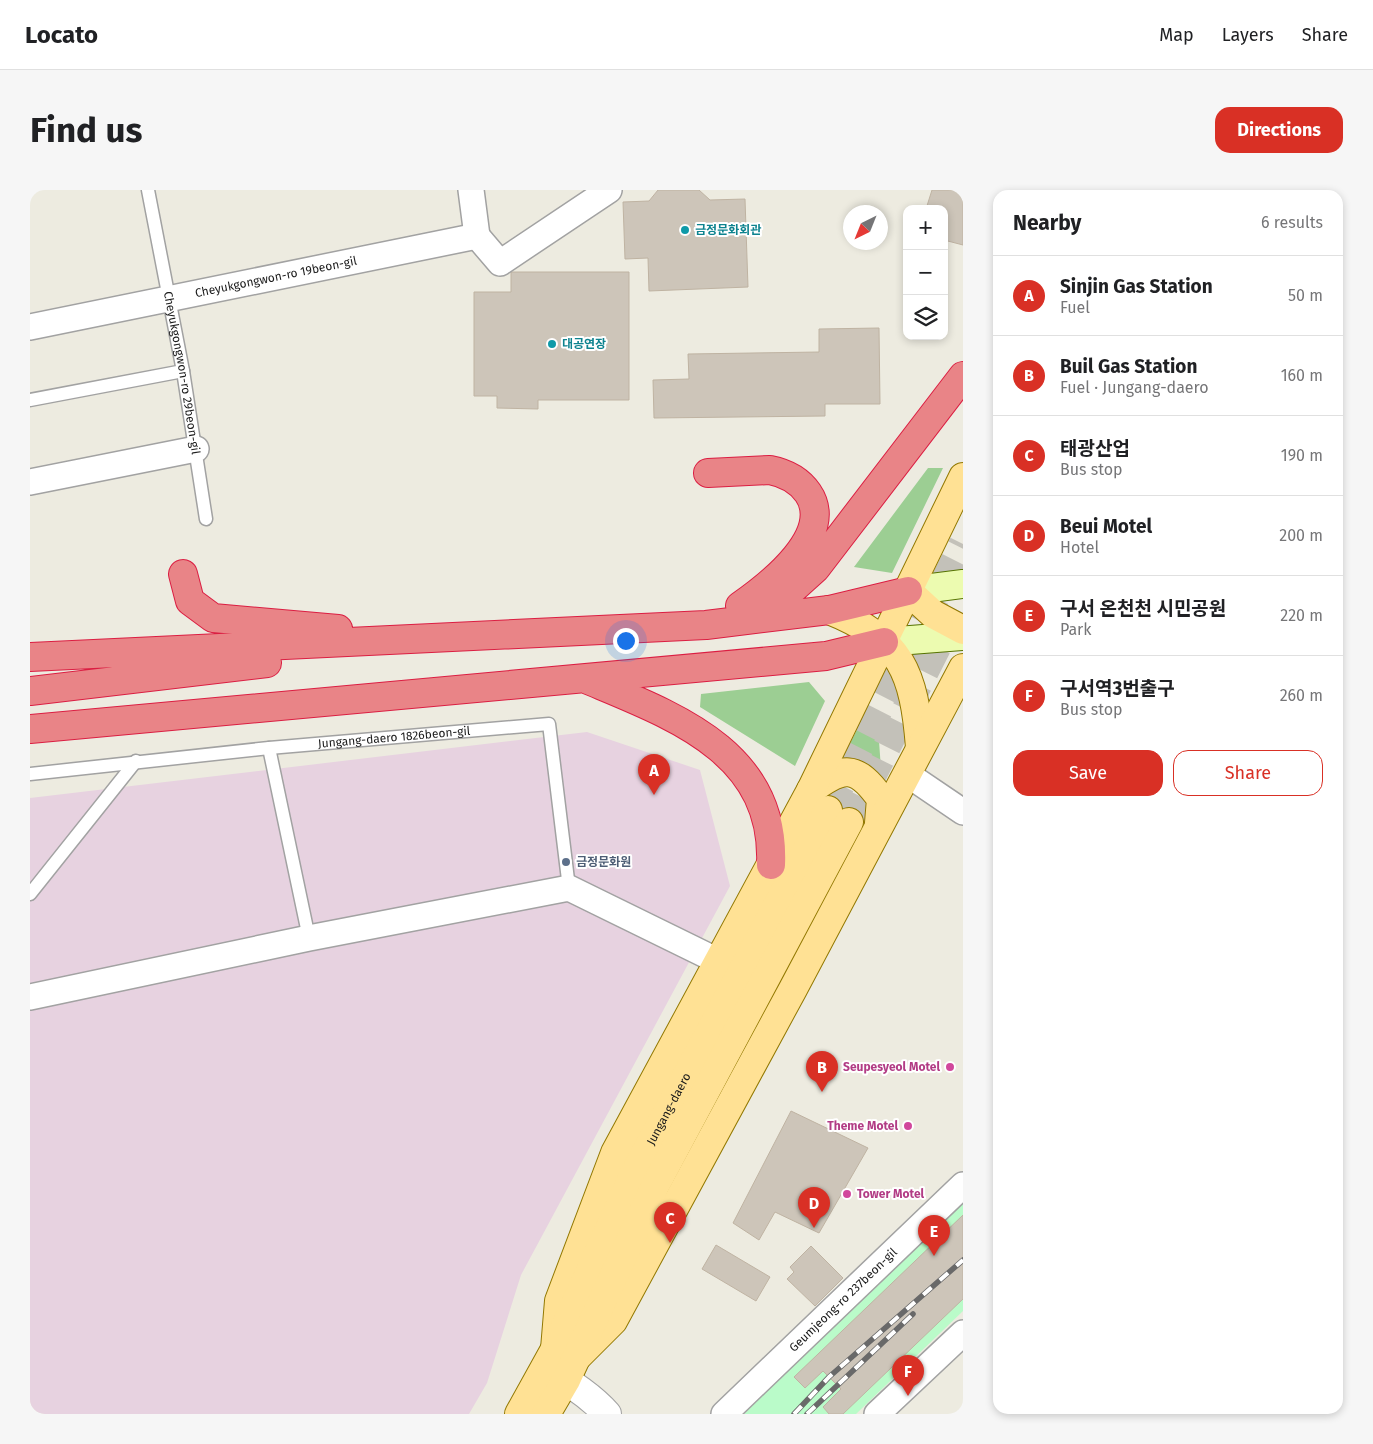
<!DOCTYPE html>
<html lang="en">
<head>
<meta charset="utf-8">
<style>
	:root { --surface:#fff; --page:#f6f6f6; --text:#202124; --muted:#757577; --line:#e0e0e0; --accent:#d93025 }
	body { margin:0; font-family:"Fira Sans","Noto Sans KR",sans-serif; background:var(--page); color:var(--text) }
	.controls { position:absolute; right:15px; top:15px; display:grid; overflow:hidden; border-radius:10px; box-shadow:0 2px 8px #0003 }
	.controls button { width:45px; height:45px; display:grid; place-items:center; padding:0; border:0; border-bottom:1px solid var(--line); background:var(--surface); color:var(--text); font:25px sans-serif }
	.compass { position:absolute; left:813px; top:15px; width:45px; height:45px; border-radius:50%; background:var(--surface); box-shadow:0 2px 8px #0003; rotate:223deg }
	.you { position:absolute; left:595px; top:450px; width:18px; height:18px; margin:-12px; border:4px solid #fff; border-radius:50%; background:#1a73e8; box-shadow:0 0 0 8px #1a73e833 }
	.badge { display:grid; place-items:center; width:32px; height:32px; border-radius:50%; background:var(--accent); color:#fff; font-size:16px; font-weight:700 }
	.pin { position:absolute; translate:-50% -41px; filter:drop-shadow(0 1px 2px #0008) }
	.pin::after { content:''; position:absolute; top:26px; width:18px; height:15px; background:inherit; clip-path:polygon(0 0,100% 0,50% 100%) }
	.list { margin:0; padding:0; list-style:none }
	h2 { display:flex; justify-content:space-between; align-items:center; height:65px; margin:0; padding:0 20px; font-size:21px }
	h2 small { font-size:16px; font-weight:400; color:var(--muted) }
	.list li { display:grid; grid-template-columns:32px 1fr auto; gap:15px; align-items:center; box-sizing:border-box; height:80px; padding:0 20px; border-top:1px solid var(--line) }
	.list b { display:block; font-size:19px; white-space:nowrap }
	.list p { margin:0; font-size:16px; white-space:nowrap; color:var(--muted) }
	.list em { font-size:16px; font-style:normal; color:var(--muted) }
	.actions { display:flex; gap:10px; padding:15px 20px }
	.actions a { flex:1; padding:11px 0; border:1px solid var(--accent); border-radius:15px; text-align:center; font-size:18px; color:var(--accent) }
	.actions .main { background:var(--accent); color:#fff }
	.icon { flex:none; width:28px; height:28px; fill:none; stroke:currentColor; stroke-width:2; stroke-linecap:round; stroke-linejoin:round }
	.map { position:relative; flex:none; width:933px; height:1224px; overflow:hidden; border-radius:15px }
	header { display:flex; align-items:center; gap:30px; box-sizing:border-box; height:70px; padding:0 25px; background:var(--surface); border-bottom:1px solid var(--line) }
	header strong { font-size:24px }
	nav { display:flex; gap:28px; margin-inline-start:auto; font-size:18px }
	.intro { display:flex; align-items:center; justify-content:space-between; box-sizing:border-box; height:120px; padding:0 30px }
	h1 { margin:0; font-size:35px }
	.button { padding:12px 22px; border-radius:15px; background:var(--accent); color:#fff; font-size:18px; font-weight:700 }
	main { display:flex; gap:30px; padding:0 30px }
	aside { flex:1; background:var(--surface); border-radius:15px; box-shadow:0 2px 8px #0003 }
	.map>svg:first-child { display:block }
	.industrial { fill:#e7d2e0 }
	.forest { fill:#9cce93 }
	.park { fill:#bafbc9 }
	.building { fill:#cdc5b9; stroke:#bfb3a2 }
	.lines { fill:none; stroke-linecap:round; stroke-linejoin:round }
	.primary-tunnel { stroke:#c3c1b9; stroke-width:28; stroke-dasharray:28 14; stroke-linecap:butt }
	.service-casing { stroke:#a2a2a2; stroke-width:15 }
	.minor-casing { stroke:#a2a2a2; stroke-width:28 }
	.tertiary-casing { stroke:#a2a2a2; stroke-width:30 }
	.secondary-casing { stroke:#567301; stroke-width:30 }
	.primary-casing { stroke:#927800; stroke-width:30 }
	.motorway-casing { stroke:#db1e42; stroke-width:30 }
	.service { stroke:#fff; stroke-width:12 }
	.minor { stroke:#fff; stroke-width:25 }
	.tertiary { stroke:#fff; stroke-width:28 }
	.secondary { stroke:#ecfbb0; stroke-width:28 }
	.primary { stroke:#ffe194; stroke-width:28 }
	.motorway { stroke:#e98487; stroke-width:28 }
	.rail-casing { stroke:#696969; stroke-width:5.5 }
	.rail { stroke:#fff; stroke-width:4; stroke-dasharray:11; stroke-linecap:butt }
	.culture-dot { fill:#0f9aa8; stroke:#fff; stroke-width:2 }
	.service-dot { fill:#5c6f8a; stroke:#fff; stroke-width:2 }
	.hotel-dot { fill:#d1479c; stroke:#fff; stroke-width:2 }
	.labels { text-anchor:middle; stroke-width:4; stroke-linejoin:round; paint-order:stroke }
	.culture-label { font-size:12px; font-weight:bold; fill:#0d838f; stroke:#fff; text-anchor:start }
	.street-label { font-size:12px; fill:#1b1b1b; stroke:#fff }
	.service-label { font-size:12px; font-weight:bold; fill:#4e5e75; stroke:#fff; text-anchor:start }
	.hotel-label { font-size:12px; font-weight:bold; fill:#b23c85; stroke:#fff; text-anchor:end }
</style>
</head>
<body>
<header>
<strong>Locato</strong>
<nav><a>Map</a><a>Layers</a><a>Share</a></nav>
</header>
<div class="intro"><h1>Find us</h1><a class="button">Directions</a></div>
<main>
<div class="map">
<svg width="933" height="1224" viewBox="0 0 933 1224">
	<rect width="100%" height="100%" fill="#edebe0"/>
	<path class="industrial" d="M557 542 670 580 700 696 491 1085 457 1193 439 1224H0V608Z"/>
	<path class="forest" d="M898 278H913L862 383 824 377Z
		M779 492 795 511 765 576 670 517 671 504Z
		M837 520 847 523 851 579 815 563Z"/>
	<path class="park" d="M933 1012V1121L826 1224H714L792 1145Z"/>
	<path class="building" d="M628 0H669L680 10 715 9 718 97 619 101 618 68 595 69 593 12 619 11Z
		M902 0H933V55L914 50V19H896Z
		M481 82H599V210H508V219L467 218V206H444V102H481Z
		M849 138 850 214H795V226L624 228 623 190 659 189 658 164 789 162V139Z
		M761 921 838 958 789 1043 745 1022 729 1050 703 1033Z
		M933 1025V1109L813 1224H799L793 1217 811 1199 793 1181 775 1198 764 1187Z
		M686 1055 740 1087 726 1111 672 1079Z
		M781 1056 813 1088 785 1116 757 1089 764 1082 760 1077Z"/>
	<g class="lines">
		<path class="primary-tunnel" d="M798 620 933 354
			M819 632 933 406"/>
		<g class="service-casing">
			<g id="service">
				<path id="s1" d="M118 0 153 181 176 329"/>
				<path d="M0 210 153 181"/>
				<path d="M239 558 279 748"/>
				<path id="s2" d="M0 584 239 558 519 534 539 698"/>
				<path d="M0 704 106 571"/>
			</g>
		</g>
		<g class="minor-casing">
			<g id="minor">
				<path d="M441 0 447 46"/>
				<path d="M447 46 470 73 579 0"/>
				<path id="s3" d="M0 137 447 46"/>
				<path d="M0 292 166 259"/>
				<path d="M877 584 933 622"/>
				<path d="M0 807 279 748 539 698 690 772"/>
				<path id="s4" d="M694 1224 933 995"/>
				<path d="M847 1224 933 1143"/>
			</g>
		</g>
		<g class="tertiary-casing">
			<path id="tertiary" d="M516 1179C538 1191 560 1205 577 1224"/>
		</g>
		<g class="secondary-casing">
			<path id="secondary" d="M878 401 933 394
				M854 452 933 446"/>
		</g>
		<g class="primary-casing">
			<g id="primary">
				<path d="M878 401 903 424 933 440"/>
				<path d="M799 420C872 449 884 483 890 557"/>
				<path d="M781 600C813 576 826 574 851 609L849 633"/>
				<path d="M525 1159 529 1111 585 963 781 600 933 287"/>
				<path d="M546 1168 583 1131 763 799 933 478"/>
				<path id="s5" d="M489 1224 525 1159 603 986 798 620"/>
				<path d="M516 1224 536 1190 625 996 819 632"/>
			</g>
		</g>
		<g class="motorway-casing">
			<path id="motorway" d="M678 283 740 280C755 283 769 290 778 303 806 344 740 395 710 416
				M153 384 160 411 183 428 308 439
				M722 422 755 406 786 378 933 186
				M0 467 676 435 799 420 878 401
				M558 490C644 526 746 562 741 675
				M0 501 237 473
				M0 539 796 466 854 452"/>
		</g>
		<use href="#service" class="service"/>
		<use href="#minor" class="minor"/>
		<use href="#tertiary" class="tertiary"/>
		<use href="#secondary" class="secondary"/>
		<use href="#primary" class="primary"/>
		<use href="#motorway" class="motorway"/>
		<g class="rail-casing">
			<path id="rail" d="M764 1224 799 1187 933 1070
				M777 1224 883 1124"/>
		</g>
		<use href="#rail" class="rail"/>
	</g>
	<g class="culture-dot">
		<circle cx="655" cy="40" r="5"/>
		<circle cx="522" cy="154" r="5"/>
	</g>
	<circle class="service-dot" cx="536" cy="672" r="5"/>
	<g class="hotel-dot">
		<circle cx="920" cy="877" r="5"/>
		<circle cx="878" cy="936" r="5"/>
		<circle cx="817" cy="1004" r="5"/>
	</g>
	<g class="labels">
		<g class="culture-label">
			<text x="665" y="44">금정문화회관</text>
			<text x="532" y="158">대공연장</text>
		</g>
		<g class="street-label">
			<text dy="4" stroke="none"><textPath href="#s3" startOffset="251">Cheyukgongwon-ro 19beon-gil</textPath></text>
			<text dy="4" stroke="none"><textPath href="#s1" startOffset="186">Cheyukgongwon-ro 29beon-gil</textPath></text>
			<text dy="4" stroke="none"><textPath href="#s2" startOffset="366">Jungang-daero 1826beon-gil</textPath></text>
			<text dy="4" stroke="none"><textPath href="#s5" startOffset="340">Jungang-daero</textPath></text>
			<text dy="4" stroke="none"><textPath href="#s4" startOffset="165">Geumjeong-ro 237beon-gil</textPath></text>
		</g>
		<g class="service-label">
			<text x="546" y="676">금정문화원</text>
		</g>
		<g class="hotel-label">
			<text x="910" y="881">Seupesyeol Motel</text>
			<text x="868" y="940">Theme Motel</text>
			<text x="827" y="1008" text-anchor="start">Tower Motel</text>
		</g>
	</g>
</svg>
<div class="controls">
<button>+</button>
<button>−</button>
<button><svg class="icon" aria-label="layers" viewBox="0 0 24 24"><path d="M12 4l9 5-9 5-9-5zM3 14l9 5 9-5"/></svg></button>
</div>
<svg class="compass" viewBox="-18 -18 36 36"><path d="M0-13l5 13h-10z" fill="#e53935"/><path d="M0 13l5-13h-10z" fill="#757577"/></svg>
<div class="you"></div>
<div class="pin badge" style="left:624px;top:605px">A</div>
<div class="pin badge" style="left:792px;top:902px">B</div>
<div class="pin badge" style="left:640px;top:1053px">C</div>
<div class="pin badge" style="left:784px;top:1038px">D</div>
<div class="pin badge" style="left:904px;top:1066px">E</div>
<div class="pin badge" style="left:878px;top:1206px">F</div>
</div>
<aside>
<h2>Nearby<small>6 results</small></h2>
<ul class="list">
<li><span class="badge">A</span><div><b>Sinjin Gas Station</b><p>Fuel</p></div><em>50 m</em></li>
<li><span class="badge">B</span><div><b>Buil Gas Station</b><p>Fuel · Jungang-daero</p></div><em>160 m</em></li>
<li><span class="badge">C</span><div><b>태광산업</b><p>Bus stop</p></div><em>190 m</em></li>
<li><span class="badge">D</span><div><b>Beui Motel</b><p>Hotel</p></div><em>200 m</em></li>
<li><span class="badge">E</span><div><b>구서 온천천 시민공원</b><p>Park</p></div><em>220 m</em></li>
<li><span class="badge">F</span><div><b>구서역3번출구</b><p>Bus stop</p></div><em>260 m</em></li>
</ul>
<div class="actions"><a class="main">Save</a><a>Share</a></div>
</aside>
</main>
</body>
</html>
